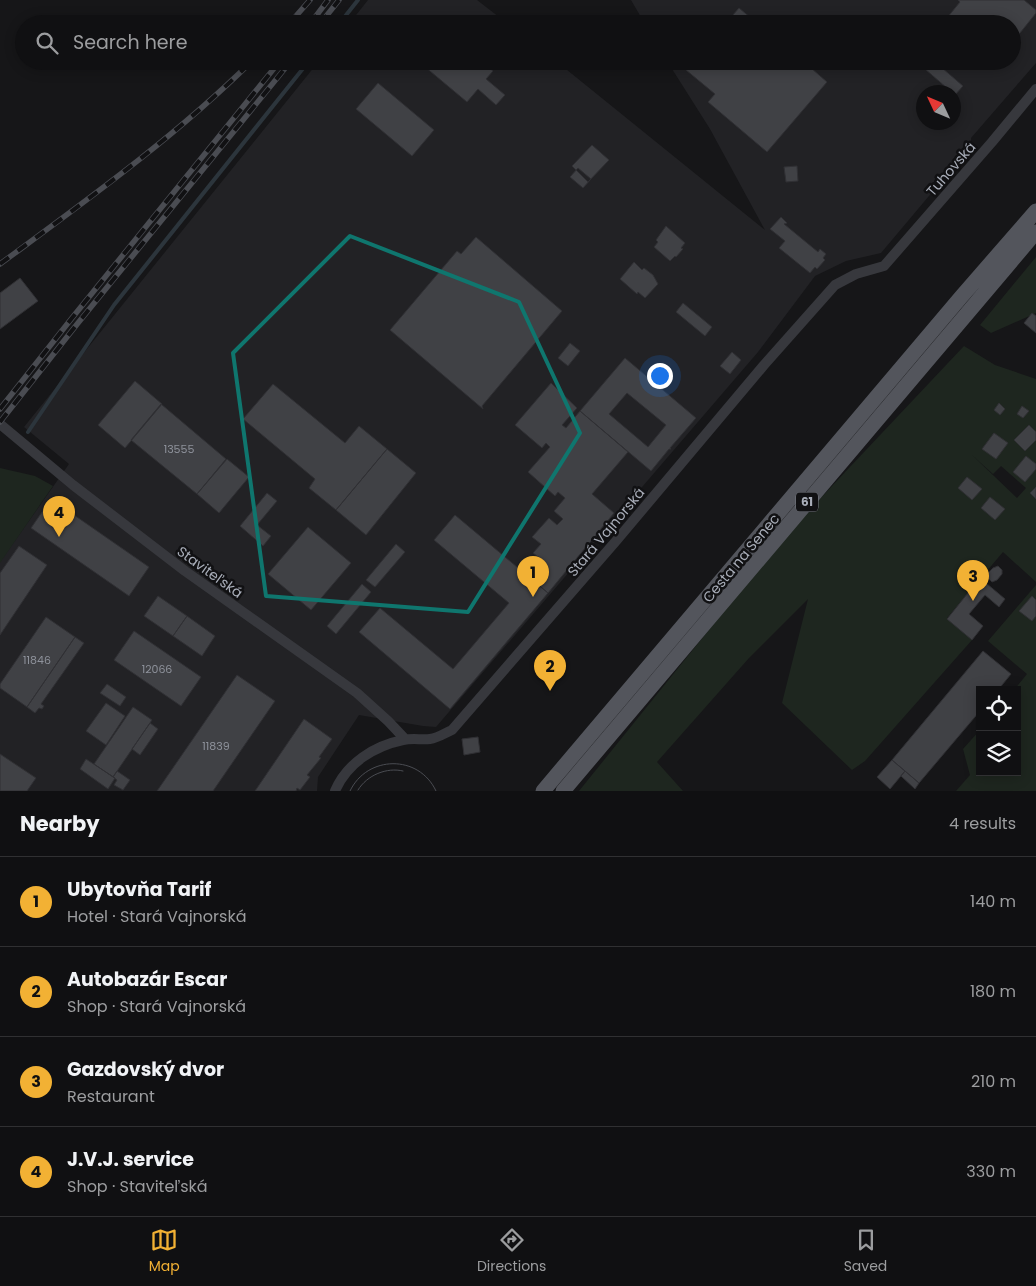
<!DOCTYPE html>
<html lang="en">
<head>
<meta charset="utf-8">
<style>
	:root { --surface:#101012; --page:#19191b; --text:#f1f3f6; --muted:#9c9d9f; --line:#303032; --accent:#f2b134 }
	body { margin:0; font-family:Poppins,sans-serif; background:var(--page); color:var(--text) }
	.controls { position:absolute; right:15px; bottom:15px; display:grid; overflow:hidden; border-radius:0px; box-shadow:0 2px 12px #0003 }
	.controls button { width:45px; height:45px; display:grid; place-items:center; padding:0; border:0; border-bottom:1px solid var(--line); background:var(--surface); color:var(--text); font:25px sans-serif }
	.compass { position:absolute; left:916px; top:85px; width:45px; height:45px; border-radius:50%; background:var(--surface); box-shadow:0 2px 12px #0003; rotate:314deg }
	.you { position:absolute; left:659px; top:375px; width:18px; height:18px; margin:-12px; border:4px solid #fff; border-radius:50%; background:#1a73e8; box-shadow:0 0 0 8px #1a73e833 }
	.badge { display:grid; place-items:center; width:32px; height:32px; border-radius:50%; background:var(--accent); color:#111; font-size:16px; font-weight:700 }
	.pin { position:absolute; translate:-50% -41px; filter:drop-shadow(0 1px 2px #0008) }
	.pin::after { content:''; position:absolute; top:26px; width:18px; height:15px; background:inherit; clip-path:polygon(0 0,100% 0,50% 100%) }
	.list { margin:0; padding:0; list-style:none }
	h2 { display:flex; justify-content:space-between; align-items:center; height:65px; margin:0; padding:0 20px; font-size:21px }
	h2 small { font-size:16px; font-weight:400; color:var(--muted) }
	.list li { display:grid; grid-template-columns:32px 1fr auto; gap:15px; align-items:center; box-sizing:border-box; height:90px; padding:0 20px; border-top:1px solid var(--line) }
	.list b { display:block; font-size:19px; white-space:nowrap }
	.list p { margin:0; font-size:16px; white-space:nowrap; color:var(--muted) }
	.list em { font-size:16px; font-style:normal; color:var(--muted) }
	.icon { flex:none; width:28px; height:28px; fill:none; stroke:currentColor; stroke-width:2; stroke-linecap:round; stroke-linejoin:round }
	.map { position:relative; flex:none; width:1036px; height:791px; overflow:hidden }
	.search { position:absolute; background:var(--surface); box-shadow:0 2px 12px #0003; left:15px; right:15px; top:15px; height:55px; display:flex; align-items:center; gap:12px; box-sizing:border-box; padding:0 18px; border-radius:28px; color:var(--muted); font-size:19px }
	.sheet { height:425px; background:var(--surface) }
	nav { display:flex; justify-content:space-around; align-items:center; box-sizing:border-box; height:70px; border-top:1px solid var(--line); background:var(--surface); font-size:14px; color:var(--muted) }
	nav a { display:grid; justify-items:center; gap:2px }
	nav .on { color:var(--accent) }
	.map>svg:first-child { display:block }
	.built { fill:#222225; fill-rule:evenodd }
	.green { fill:#1e261f; fill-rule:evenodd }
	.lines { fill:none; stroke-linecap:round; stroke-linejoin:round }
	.stream { stroke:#2c353c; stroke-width:4 }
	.building { fill:#404145; stroke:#303034; fill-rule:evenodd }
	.minor { stroke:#37383d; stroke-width:10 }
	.primary { stroke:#53555c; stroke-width:15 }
	.tram { stroke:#4a4c52; stroke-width:1 }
	.rail-casing { stroke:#4a4c52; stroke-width:5.5 }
	.rail { stroke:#111113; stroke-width:4; stroke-dasharray:11; stroke-linecap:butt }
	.marked { fill:none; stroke:#0f766e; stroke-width:4; stroke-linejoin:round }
	.labels { text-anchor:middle; stroke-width:5; stroke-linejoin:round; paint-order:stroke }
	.number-label { font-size:11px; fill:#8e929b }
	.shield { fill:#111113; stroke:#7b7e86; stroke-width:1 }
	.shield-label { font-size:12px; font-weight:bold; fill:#a8adb8 }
	.street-label { font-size:14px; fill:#a8adb8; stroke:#111113 }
</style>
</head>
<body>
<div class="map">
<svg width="1036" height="791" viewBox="0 0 1036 791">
	<rect width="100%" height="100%" fill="#161618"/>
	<path class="built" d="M368 0H477L508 24H349Z
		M631 0H1036V63L971 138V146L881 253 846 261 815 276 758 352 436 727 423 726 359 715 318 777 317 791H0V562L69 464 24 427 319 61H556L765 230 710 129 667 61H1012V24H645ZM924 92H954V122H924Z"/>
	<path class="green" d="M1036 257V313L991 333 980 325Z
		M964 346 995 365 1036 379V582L1003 552 947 618 972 640 865 761 852 770 782 703 808 599 749 658 657 762 683 791H579L783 538ZM972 455 993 474 1001 466 1026 488 1017 498Z
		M0 468 35 476 53 486 0 563Z
		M1036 585V791H956L970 775 963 749 980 730V772H1017V690H1014L1027 674 988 641Z"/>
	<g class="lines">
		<path class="stream" d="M339 24 358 0
			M28 432 114 305 309 61"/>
	</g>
	<path class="building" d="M958 0H1024L1036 10V13L1012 43V24H942L960 2Z
		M739 8 758 24H725Z
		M418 61H481L493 71 486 79 505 95 496 105 478 89 467 102Z
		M694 61H803L827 82 767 152 708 102 715 94 686 70Z
		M931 61H934L963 86 955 95 925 69Z
		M981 61H995L989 68Z
		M378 83 434 130 412 156 356 109Z
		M592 145 609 160 588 182 572 166Z
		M797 166 798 181 786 182 784 167Z
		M578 168 591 179 583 188 570 177Z
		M781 217 787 223 784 224 818 252 820 249 826 254 823 258 825 260 817 269 815 267 810 273 779 248 785 241 770 229Z
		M666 226 685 243 681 248 683 249 676 257 675 256 670 261 654 247 658 242 656 240Z
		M476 237 562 311 482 406 483 409 390 330 457 251 461 254Z
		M634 262 642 270 644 268 653 275 658 284 645 298 638 292 637 294 620 279Z
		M20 278 38 301 0 329V293Z
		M683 303 712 327 705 336 676 312Z
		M1032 313 1036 316V333L1024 323Z
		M570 343 580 351 568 366 558 358Z
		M732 352 741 360 730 374 720 366Z
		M625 358 696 418 670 448 671 449H669L651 471 580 411ZM627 393 666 425 648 447 609 414Z
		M135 381 162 404 125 448 98 425Z
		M551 383 577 408 562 425 566 428 580 411 628 452 592 494 614 513 548 593 529 577 542 560 533 553 541 544 532 537 549 518 557 525 563 519 554 511 565 498 558 492 555 496 528 472 550 447 546 443 542 448 515 425Z
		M273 384 345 443 359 426 387 449 336 510 309 488 315 479 243 419Z
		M999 403 1005 409 1000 415 994 410Z
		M161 404 226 459 197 494 131 440Z
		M1022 406 1029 411 1023 418 1017 414Z
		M1029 425 1036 432V440L1025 451 1014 440Z
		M994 433 1008 443 996 459 982 449Z
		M387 449 416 473 366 535 336 510Z
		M1026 456 1036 464V469L1025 482 1013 472Z
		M227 459 249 477 219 513 197 494Z
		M967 477 982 489 972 500 958 488Z
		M1036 487V499L1030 493Z
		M267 493 277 501 257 525 271 536 263 546 240 526Z
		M990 497 1005 509 995 520 981 508Z
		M51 499 149 567 129 596 31 528Z
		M455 515 548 593 450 709 359 632 380 608 453 669 509 603 434 540Z
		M308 527 351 563 311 610 268 574Z
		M396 544 405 552 375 587 366 580Z
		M19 546 47 565 0 635V573Z
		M998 566 1002 570V574L997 580 992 582 988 578V573L993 568Z
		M980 578 1005 599 999 607 985 595 969 614 983 626 972 640 947 619Z
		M362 584 371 592 336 634 327 626Z
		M158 596 187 616 173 636 144 616Z
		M1032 596 1036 600V616L1032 621 1019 611Z
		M187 616 215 636 202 656 173 636Z
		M46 617 75 637 27 707 0 688V684Z
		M134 631 201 677 181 706 114 660Z
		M75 637 84 643 41 704 44 706 42 709 39 708 35 713 27 707Z
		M983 651 1011 674 998 690H980V711L919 783 892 760Z
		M237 675 275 701 213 791H157Z
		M107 684 126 697 120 706 100 693Z
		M106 703 125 716 106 745 86 731Z
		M133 707 152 720 113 777 94 764Z
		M304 719 332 739 319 757 321 758 307 775 310 777 300 790 297 788 296 791H255Z
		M150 723 158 729 140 755 132 749Z
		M478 737 480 752 464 755 462 739Z
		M0 754 36 778 27 791H0Z
		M86 759 115 778 108 789 80 769Z
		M892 760 905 771 890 789 877 777Z
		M117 771 130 780 123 790 114 785 117 780 113 777Z
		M905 771 919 783 915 789 901 776Z"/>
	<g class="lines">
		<path class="minor" d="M0 424 73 485 185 571 357 693 388 721 405 739
			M335 791C347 763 374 746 403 740 412 738 422 740 430 739 438 738 445 733 452 730L616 541 764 365 835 285 856 274 884 266 992 142 1036 89"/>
		<path class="primary" d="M543 791 961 297 1036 211
			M563 791 1036 232"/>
		<path class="tram" d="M358 790C367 775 387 767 403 771
			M350 791C367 755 419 754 436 791"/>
		<g class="rail-casing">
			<path id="rail" d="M289 24 310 0
				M310 24 328 0
				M320 24 339 0
				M0 264C87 200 175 137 252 61
				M0 409 72 318 280 61
				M0 422 78 323 291 61"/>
		</g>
		<use href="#rail" class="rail"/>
	</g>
	<path class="marked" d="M350 236 519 302 580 433 468 612 266 596 233 353Z"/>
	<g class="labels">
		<g class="number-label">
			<text x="179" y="453">13555</text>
			<text x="37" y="664">11846</text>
			<text x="157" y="673">12066</text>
			<text x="216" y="750">11839</text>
		</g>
		<rect class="shield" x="796" y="492.5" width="22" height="19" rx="4"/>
		<g class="shield-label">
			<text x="807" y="506">61</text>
		</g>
		<g class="street-label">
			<text transform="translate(951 169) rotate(-49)" y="5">Tuhovská</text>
			<text transform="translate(606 532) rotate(-50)" y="5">Stará Vajnorská</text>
			<text transform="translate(741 558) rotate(-50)" y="5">Cesta na Senec</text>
			<text transform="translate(210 572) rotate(36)" y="5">Staviteľská</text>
		</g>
	</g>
</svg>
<div class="controls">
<button><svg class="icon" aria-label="locate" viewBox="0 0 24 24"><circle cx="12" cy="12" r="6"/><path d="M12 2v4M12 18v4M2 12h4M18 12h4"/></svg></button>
<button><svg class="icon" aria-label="layers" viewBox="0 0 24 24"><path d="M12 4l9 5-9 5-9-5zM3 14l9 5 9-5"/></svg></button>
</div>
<svg class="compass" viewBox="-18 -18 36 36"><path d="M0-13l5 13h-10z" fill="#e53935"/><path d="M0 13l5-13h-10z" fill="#9c9d9f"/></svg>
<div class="you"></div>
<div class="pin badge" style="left:533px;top:597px">1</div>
<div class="pin badge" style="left:550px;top:691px">2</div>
<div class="pin badge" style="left:973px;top:601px">3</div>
<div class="pin badge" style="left:59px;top:537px">4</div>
<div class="search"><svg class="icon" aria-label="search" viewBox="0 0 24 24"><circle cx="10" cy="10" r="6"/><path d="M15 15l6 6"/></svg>Search here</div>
</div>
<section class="sheet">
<h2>Nearby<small>4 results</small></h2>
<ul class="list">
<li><span class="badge">1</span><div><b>Ubytovňa Tarif</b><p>Hotel · Stará Vajnorská</p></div><em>140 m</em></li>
<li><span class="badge">2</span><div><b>Autobazár Escar</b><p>Shop · Stará Vajnorská</p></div><em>180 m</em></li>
<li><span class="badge">3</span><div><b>Gazdovský dvor</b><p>Restaurant</p></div><em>210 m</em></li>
<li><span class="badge">4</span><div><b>J.V.J. service</b><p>Shop · Staviteľská</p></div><em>330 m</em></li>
</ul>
</section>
<nav>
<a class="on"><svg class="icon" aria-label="map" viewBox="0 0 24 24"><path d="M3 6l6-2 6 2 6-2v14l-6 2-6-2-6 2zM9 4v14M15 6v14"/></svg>Map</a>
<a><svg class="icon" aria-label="directions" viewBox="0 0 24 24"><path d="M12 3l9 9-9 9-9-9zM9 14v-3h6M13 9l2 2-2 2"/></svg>Directions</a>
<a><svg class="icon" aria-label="saved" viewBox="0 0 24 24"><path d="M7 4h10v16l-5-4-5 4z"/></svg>Saved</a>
</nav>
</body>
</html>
